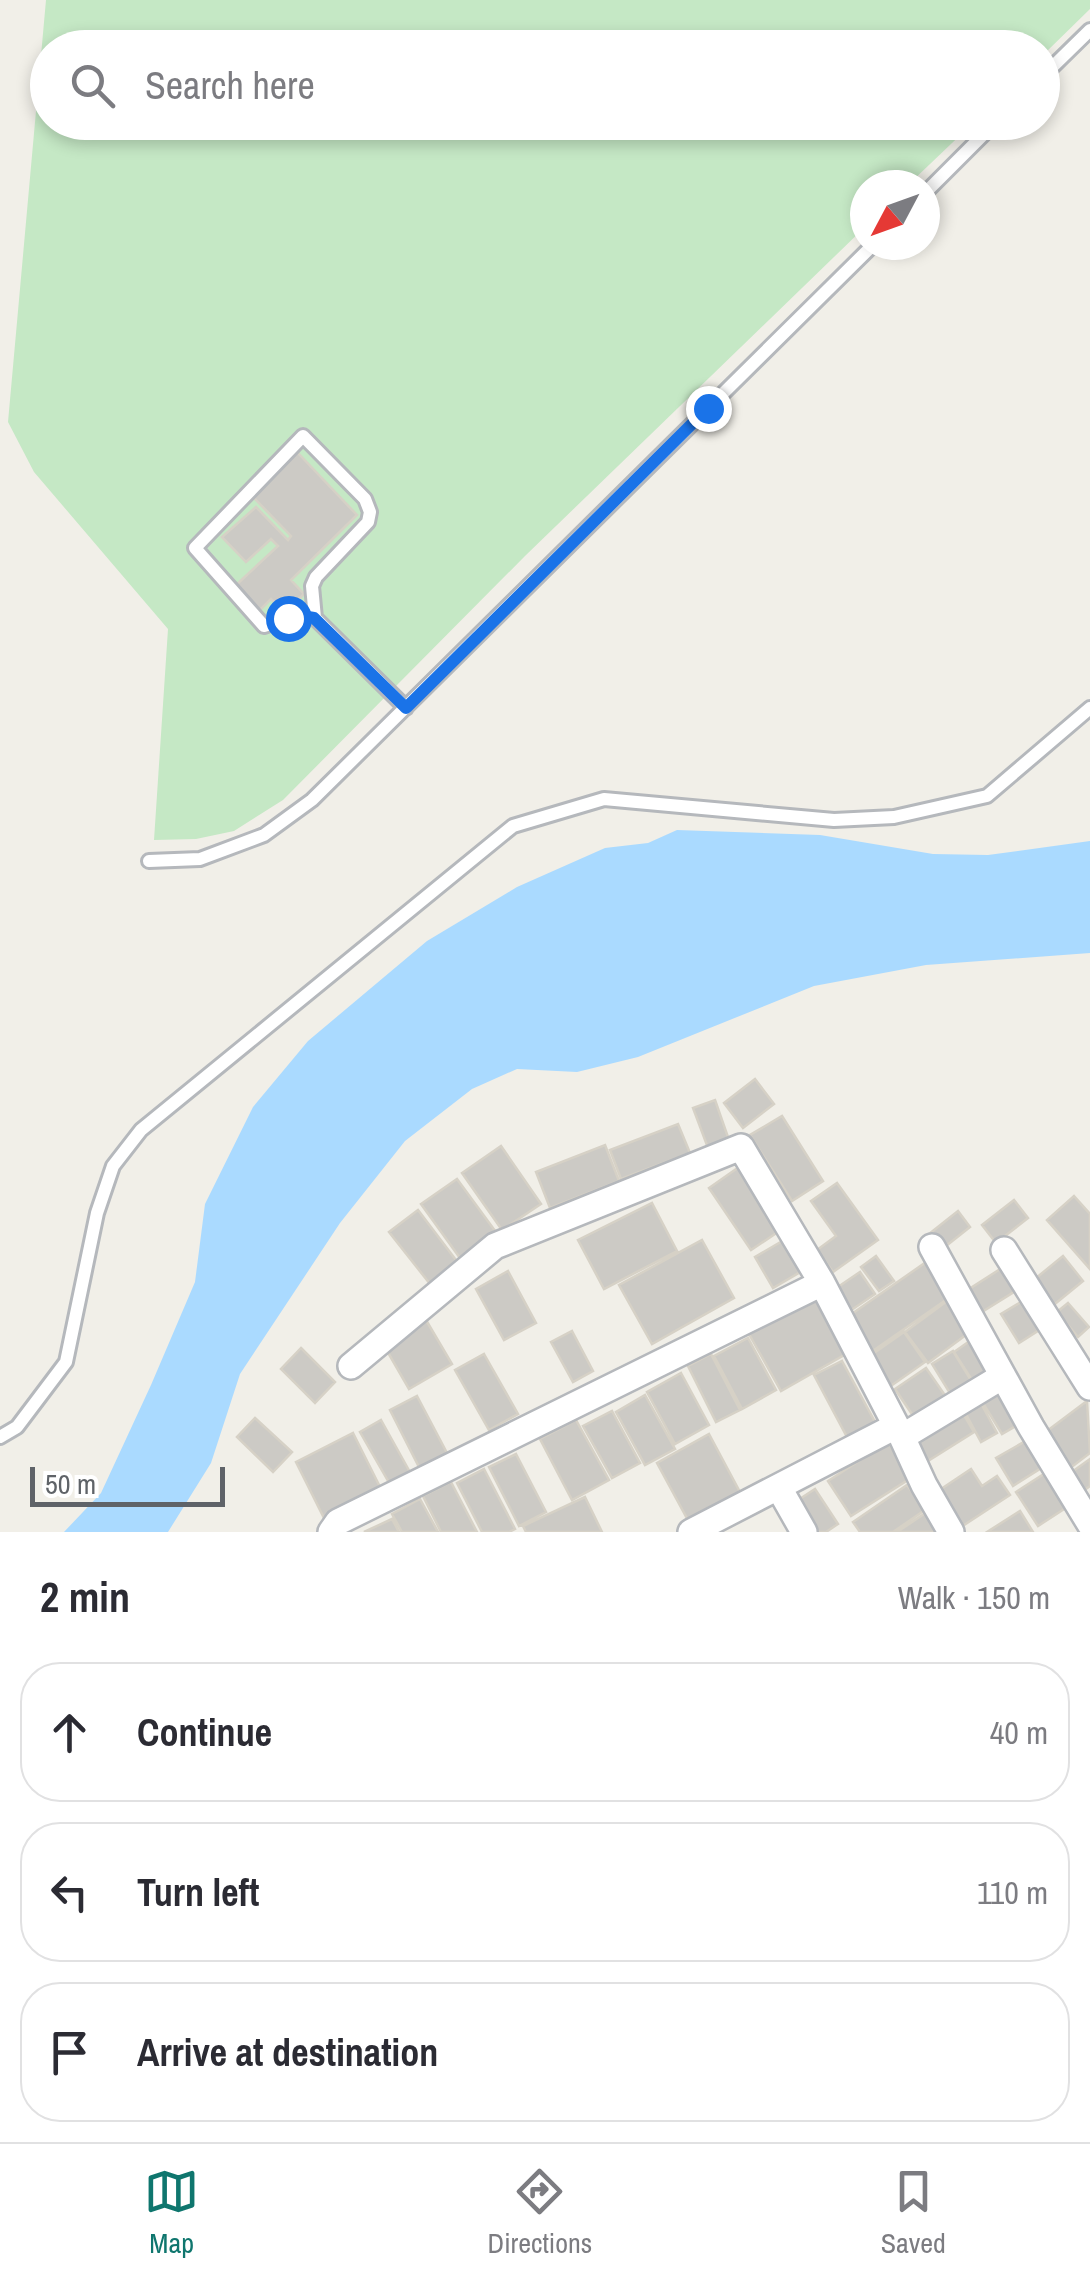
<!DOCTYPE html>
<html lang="en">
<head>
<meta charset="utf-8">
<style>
	:root { --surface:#fff; --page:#f7f7f7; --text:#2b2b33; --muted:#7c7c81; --line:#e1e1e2; --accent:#0f766e }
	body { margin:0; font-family:"Archivo Narrow",sans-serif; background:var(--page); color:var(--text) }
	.compass { position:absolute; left:850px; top:170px; width:90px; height:90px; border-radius:50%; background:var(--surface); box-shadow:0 5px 15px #0003; rotate:229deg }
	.scale { position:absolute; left:30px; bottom:25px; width:195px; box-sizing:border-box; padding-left:10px; border:5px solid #5f6368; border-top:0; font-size:28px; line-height:35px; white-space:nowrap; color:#5f6368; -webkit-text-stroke:8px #fff; paint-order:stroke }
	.stop { position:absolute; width:30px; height:30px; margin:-22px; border:8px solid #1a73e8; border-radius:50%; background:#fff }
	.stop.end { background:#1a73e8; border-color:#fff; box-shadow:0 2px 10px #0008 }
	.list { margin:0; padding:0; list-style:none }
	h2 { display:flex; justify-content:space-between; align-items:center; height:130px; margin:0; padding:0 40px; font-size:42px }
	h2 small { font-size:32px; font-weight:400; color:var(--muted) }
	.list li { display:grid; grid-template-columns:65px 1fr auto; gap:30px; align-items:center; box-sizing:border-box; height:140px; margin:0 20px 20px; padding:0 20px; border:2px solid var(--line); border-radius:40px }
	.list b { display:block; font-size:38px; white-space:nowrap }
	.list em { font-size:32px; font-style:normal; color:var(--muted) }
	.icon { flex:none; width:55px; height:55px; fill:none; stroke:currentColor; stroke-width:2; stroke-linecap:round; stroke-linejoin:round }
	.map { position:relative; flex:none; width:1090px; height:1532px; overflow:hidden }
	.search { position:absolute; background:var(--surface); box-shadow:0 5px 15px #0003; left:30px; right:30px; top:30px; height:110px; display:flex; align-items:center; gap:25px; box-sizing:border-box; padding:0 35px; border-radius:55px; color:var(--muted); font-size:38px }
	.sheet { height:610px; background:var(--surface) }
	nav { display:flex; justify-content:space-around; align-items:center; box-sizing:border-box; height:140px; border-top:2px solid var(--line); background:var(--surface); font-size:28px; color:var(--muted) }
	nav a { display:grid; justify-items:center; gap:5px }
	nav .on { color:var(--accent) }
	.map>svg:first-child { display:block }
	.green { fill:#c5e8c5 }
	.water { fill:#aadaff }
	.building { fill:#cccac5; stroke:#d6d1c6; stroke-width:2.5 }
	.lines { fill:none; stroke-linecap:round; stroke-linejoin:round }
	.service-casing { stroke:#b5b8bc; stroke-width:18 }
	.minor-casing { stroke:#b5b8bc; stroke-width:30 }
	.service { stroke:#fff; stroke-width:12 }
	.minor { stroke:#fff; stroke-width:25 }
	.route { stroke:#1a73e8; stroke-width:12 }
</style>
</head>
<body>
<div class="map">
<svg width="1090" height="1532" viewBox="0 0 1090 1532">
	<rect width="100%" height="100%" fill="#f1efe8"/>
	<path class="green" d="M46 0H1090V9L1043 55 1042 48H48V122L973 123 908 185H865V227L525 556 283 800 234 831 196 839 154 840 168 629 34 472 8 422Z"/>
	<path class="water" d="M677 830 820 835 933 854 988 855 1090 841V953L926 965 814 986 638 1057 577 1072 517 1069 472 1089 405 1141 340 1223 240 1374 211 1463 168 1532H64L101 1493 151 1385 195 1282 205 1204 253 1107 308 1041 427 941 517 887 605 848 648 843Z"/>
	<path class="building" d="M297 452 357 515 291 580 304 594 285 613 271 599 260 610 236 585 278 546 271 539 246 562 222 537 256 507 288 540 291 536 252 496Z
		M755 1079 774 1104 743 1128 724 1103Z
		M715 1100 729 1140 708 1148 693 1108Z
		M782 1116 823 1181 792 1201 750 1135Z
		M678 1124 690 1153 621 1179 610 1150Z
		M605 1145 619 1181 550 1208 536 1172Z
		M501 1146 541 1204 502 1230 462 1173Z
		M739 1167 781 1230 751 1250 709 1188Z
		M457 1179 501 1239 465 1265 421 1204Z
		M837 1183 878 1240 833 1272 817 1250 836 1236 811 1201Z
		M1074 1196 1090 1214V1269L1047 1220Z
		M1014 1200 1028 1218 996 1243 982 1225Z
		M652 1203 677 1251 604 1289 578 1240Z
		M418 1210 462 1268 434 1289 389 1232Z
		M958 1211 970 1227 941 1250 929 1234Z
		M791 1236 809 1267 773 1288 755 1257Z
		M702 1240 734 1298 652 1344 619 1285Z
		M876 1256 894 1281 879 1291 861 1267Z
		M1063 1256 1083 1281 1050 1308 1030 1283Z
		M929 1260 953 1295 867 1355 843 1320Z
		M1008 1264 1022 1287 977 1315 963 1293Z
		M508 1271 536 1323 504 1340 476 1289Z
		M860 1272 875 1294 844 1315 829 1293Z
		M814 1298 846 1354 781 1391 749 1334Z
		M1026 1299 1044 1327 1019 1343 1001 1314Z
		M947 1301 970 1332 928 1363 905 1332Z
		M1068 1303 1089 1327 1078 1337 1057 1312Z
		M426 1320 452 1364 409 1389 383 1344Z
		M572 1331 593 1371 573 1382 551 1342Z
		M904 1332 925 1362 885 1390 864 1360Z
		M748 1338 776 1390 742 1409 714 1356Z
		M974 1338 998 1374 977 1388 954 1352Z
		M301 1348 335 1382 315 1403 281 1369Z
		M953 1351 977 1390 956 1403 932 1364Z
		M484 1354 518 1414 489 1430 455 1370Z
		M711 1354 740 1410 716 1422 688 1366Z
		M842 1361 875 1422 847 1437 814 1375Z
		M926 1368 951 1404 920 1426 895 1389Z
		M681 1373 709 1425 675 1444 647 1392Z
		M997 1383 1021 1423 1002 1434 978 1395Z
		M645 1395 675 1449 645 1465 616 1412Z
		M417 1396 448 1455 420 1469 390 1410Z
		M977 1396 997 1433 981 1442 961 1405Z
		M1087 1401 1090 1453 1065 1472 1039 1437Z
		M960 1408 974 1432 920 1466 905 1441Z
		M612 1411 640 1463 612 1478 583 1426Z
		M255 1418 292 1452 273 1472 237 1437Z
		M381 1420 411 1474 391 1486 360 1432Z
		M576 1420 609 1480 572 1500 540 1439Z
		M353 1433 382 1491 325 1520 296 1462Z
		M709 1434 741 1494 689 1522 657 1463Z
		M1029 1439 1046 1465 1013 1486 996 1458Z
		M888 1442 911 1478 851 1516 828 1481Z
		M516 1454 546 1512 519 1526 489 1467Z
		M1090 1459V1486L1082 1492 1069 1474Z
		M484 1469 515 1529 509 1532H482L457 1483Z
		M971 1469 982 1486 997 1476 1010 1495 961 1527 938 1491Z
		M1050 1470 1072 1504 1038 1526 1016 1492Z
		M451 1482 477 1532H441L423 1496Z
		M907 1485 925 1510 893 1532H860L853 1522Z
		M815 1489 838 1524 826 1532H815L795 1502Z
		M585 1497 602 1532H526L523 1526Z
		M420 1499 438 1532H402L392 1514Z
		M930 1510 946 1532H897Z
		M1020 1511 1033 1532H987Z
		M392 1519 399 1532H364Z"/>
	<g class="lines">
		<g class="service-casing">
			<path id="service" d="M1042 77 1090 30
				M925 193 996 122
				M315 618 312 586 316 577 368 522 370 512 365 499 303 436 195 548 264 626 296 615 315 618 406 708
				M149 861 200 859 264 835 312 800 873 245
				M0 1437 17 1427 66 1362 97 1213 113 1166 141 1130 513 826 604 799 834 820 894 817 987 796 1090 708"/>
		</g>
		<g class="minor-casing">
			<path id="minor" d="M932 1247 1031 1427 1090 1524
				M1004 1250 1090 1387
				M351 1366 495 1246 741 1147 822 1283 902 1437
				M779 1488 804 1532
				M331 1532 338 1522 822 1283
				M691 1532 896 1426
				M951 1532 924 1485 902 1437 1003 1376"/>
		</g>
		<use href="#service" class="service"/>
		<use href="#minor" class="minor"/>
	</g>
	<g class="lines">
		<path class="route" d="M288 618 296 615 314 618 406 708 708 408"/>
	</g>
</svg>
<svg class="compass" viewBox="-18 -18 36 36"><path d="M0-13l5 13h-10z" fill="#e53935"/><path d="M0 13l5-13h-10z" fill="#7c7c81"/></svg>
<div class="scale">50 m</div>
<div class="stop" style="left:288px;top:618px"></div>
<div class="stop end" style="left:708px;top:408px"></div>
<div class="search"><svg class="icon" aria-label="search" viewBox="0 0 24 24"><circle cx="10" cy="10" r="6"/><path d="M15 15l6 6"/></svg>Search here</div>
</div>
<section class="sheet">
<h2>2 min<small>Walk · 150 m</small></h2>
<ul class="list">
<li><svg class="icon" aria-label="ahead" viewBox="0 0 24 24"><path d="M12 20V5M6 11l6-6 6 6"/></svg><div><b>Continue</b></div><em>40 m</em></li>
<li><svg class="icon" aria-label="left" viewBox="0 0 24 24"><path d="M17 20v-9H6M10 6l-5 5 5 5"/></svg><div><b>Turn left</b></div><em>110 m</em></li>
<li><svg class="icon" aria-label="arrive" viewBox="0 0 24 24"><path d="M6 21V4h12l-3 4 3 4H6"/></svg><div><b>Arrive at destination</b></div></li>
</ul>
</section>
<nav>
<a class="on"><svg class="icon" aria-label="map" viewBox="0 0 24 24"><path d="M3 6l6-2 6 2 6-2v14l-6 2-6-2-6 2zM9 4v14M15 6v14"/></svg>Map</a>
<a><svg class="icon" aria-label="directions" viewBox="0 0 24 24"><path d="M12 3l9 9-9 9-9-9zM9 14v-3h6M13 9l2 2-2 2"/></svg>Directions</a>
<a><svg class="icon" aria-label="saved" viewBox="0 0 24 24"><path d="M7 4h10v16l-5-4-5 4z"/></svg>Saved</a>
</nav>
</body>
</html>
